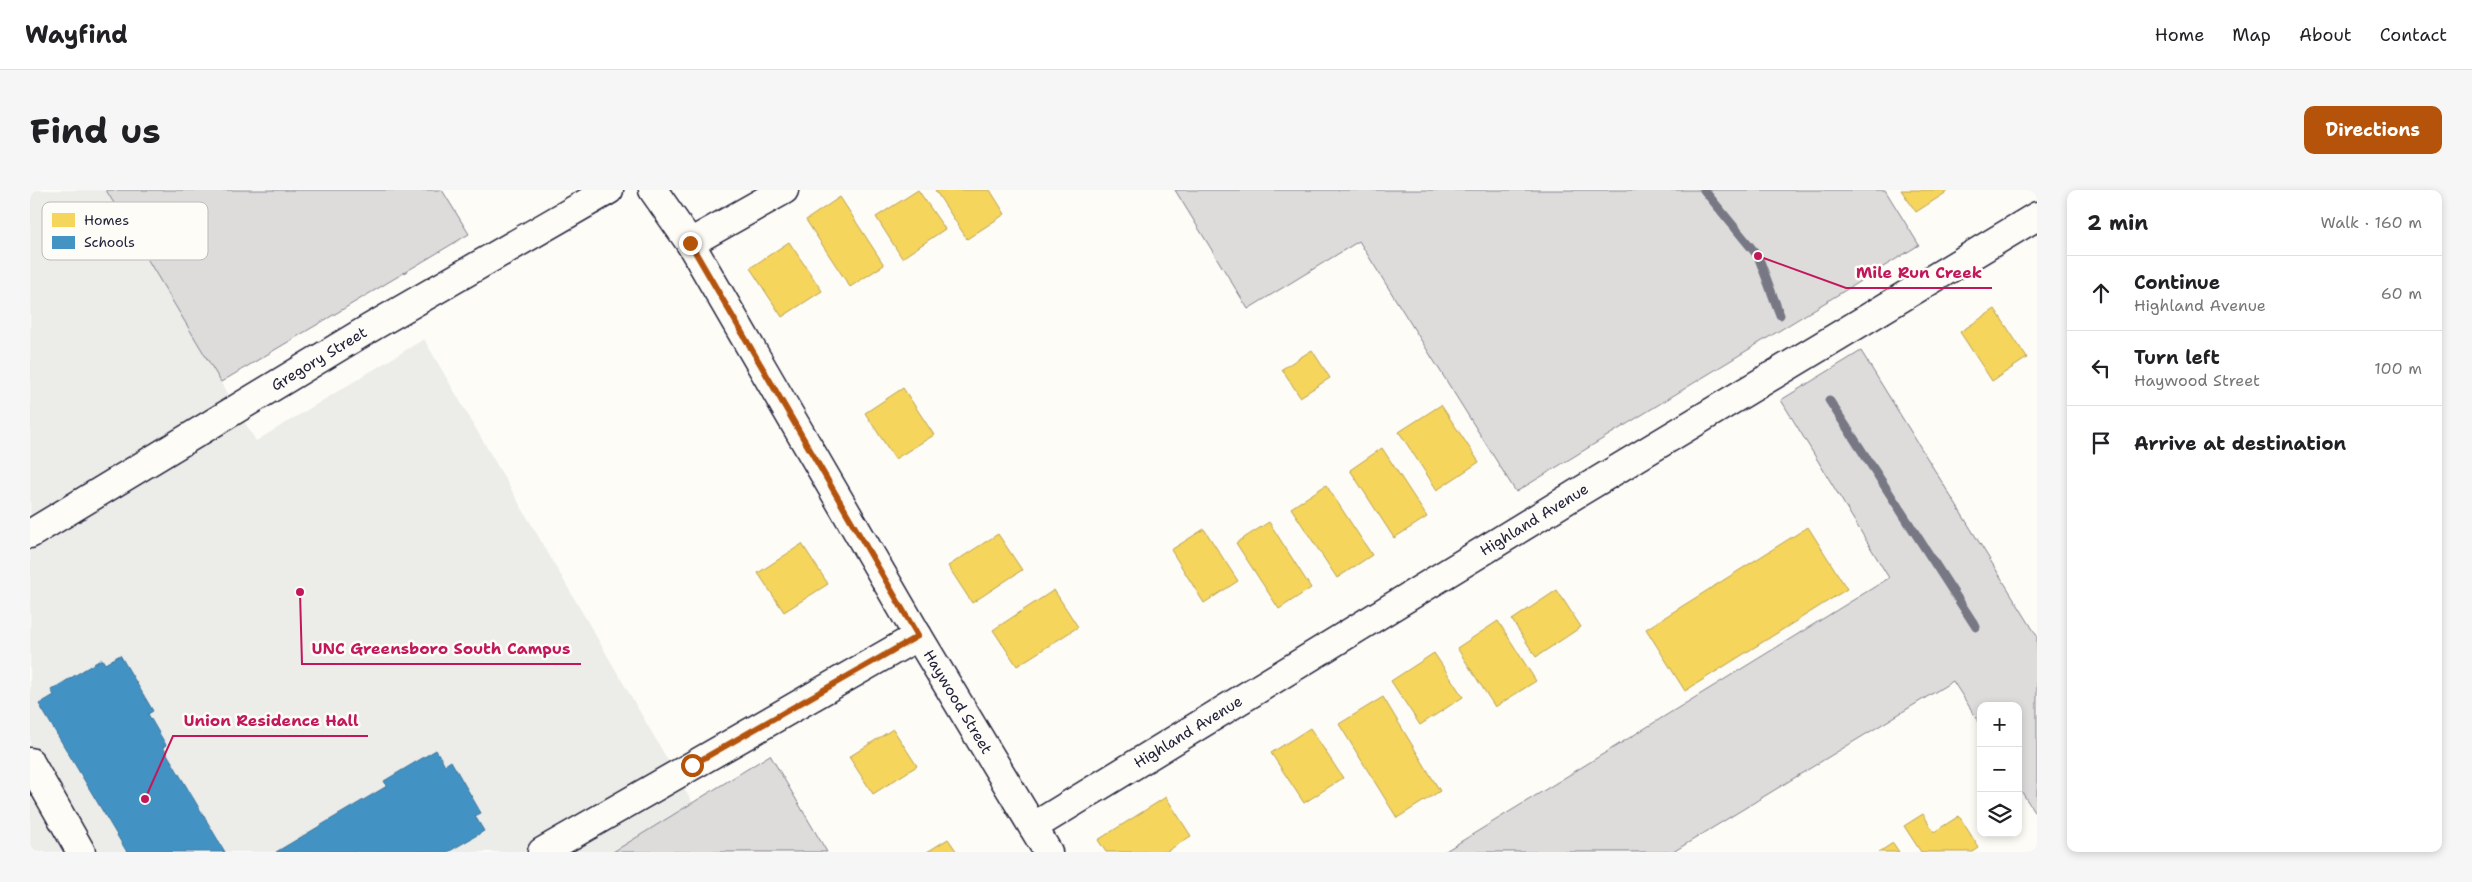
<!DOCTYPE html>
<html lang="en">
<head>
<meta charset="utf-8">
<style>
	:root { --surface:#fff; --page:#f6f6f6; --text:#202124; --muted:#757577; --line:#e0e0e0; --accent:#b45309 }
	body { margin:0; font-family:"Shantell Sans",sans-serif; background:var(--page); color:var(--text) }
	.controls { position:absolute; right:15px; bottom:15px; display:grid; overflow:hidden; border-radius:10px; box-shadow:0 2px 8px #0003 }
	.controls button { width:45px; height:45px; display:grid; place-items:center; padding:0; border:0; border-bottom:1px solid var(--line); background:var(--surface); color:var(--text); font:25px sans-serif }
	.stop { position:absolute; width:15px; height:15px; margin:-11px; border:4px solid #b45309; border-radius:50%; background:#fff }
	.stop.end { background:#b45309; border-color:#fff; box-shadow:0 1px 5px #0008 }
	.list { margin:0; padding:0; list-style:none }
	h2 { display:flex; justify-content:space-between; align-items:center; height:65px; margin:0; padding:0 20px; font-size:21px }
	h2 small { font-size:16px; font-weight:400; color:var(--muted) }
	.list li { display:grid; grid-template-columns:32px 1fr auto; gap:15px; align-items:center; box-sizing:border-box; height:75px; padding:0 20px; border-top:1px solid var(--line) }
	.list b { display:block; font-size:19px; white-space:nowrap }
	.list p { margin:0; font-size:16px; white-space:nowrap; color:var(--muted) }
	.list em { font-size:16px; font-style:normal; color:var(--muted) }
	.icon { flex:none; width:28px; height:28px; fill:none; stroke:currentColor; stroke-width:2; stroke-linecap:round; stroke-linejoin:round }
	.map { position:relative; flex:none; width:2007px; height:662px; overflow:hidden; border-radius:10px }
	header { display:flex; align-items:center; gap:30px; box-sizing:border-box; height:70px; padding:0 25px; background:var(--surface); border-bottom:1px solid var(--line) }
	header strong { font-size:24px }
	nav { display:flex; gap:28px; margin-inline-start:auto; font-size:18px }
	.intro { display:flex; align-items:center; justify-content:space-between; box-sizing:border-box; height:120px; padding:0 30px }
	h1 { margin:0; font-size:35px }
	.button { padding:12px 22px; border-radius:10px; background:var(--accent); color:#fff; font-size:18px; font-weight:700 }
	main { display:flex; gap:30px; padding:0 30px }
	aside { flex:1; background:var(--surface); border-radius:10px; box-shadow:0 2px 8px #0003 }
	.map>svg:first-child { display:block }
	.built { fill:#ecece9 }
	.green { fill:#dddcdb; stroke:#807f8b }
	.homes { fill:#f6d55c; stroke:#b69f52 }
	.schools { fill:#4393c3; stroke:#39719a }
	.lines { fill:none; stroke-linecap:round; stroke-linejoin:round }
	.stream { stroke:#787885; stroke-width:9 }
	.minor-casing { stroke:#22223b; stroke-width:31 }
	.minor { stroke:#fdfcf7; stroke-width:28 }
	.route { stroke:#b45309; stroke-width:6 }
	.labels { text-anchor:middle; stroke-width:5; stroke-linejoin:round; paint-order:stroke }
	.street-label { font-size:15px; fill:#22223b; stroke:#fdfcf7 }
	.key { fill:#fdfcf7; stroke:#bbbbbf; stroke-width:1 }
	.key-label { font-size:14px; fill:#22223b }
	.leader { fill:none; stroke:#c2185b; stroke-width:2 }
	.callout-dot { fill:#c2185b; stroke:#fdfcf7; stroke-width:2 }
	.callout-label { font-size:16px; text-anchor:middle; font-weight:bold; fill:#c2185b; stroke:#fdfcf7; stroke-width:5; stroke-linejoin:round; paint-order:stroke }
</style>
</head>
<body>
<header>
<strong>Wayfind</strong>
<nav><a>Home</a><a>Map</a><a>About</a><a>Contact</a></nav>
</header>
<div class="intro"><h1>Find us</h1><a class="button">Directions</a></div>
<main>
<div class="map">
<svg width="2007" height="662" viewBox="0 0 2007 662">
	<rect width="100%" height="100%" fill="#fdfcf7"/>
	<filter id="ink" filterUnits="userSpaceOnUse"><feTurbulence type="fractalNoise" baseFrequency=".02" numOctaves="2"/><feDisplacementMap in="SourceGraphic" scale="10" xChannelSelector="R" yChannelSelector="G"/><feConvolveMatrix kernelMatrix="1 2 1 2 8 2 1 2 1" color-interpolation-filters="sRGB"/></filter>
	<g filter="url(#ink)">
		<path class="built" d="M0 0H76L226 251 394 149 691 662H0Z"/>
		<path class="green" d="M76 0H412L439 44 191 192Z
			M1145 0H1855L1889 55 1486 302 1329 51 1218 119Z
			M1831 161 2007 446V626L1988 596V516H1951V535L1923 491 1643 662H1414L1859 388 1751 210Z
			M740 565 797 662H583Z"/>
		<path class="homes" d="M888 0 915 39 872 68 846 27Z
			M905 0H960L975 24 937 49Z
			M1871 0H1920L1886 22Z
			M810 7 854 75 820 97 776 30Z
			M759 52 792 101 752 127 720 78Z
			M1965 119 1997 168 1962 191 1930 142Z
			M1282 160 1300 188 1270 207 1252 179Z
			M873 198 904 245 865 269 835 223Z
			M1411 215 1449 272 1407 300 1369 242Z
			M1352 258 1397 327 1364 348 1320 280Z
			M1296 295 1342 365 1307 388 1261 318Z
			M1239 332 1281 398 1249 419 1206 353Z
			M1778 337 1817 399 1655 501 1616 439Z
			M1174 339 1208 391 1174 413 1141 360Z
			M968 344 992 380 942 413 918 376Z
			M772 354 798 394 754 422 728 383Z
			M1024 400 1048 437 987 476 963 440Z
			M1527 400 1551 437 1506 467 1482 430Z
			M1468 431 1506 491 1465 517 1427 458Z
			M1404 463 1433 507 1390 535 1361 491Z
			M1353 507 1410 601 1367 628 1309 534Z
			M1280 538 1313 588 1274 613 1241 563Z
			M863 539 887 576 843 604 819 567Z
			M1136 607 1161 646 1136 662H1076L1068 650Z
			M1893 624 1904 642 1929 626 1949 658 1943 662H1891L1874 636Z
			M918 649 927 662H897Z
			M1863 653 1869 662H1849Z"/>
		<path class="schools" d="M90 465 123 521 118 524 136 555 133 557 195 662H97L9 514 24 505 21 500 72 469 75 474Z
			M406 560 415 575 421 571 451 623 445 626 454 641 418 662H246L357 596 354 591Z"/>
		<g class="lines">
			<path class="stream" d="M1674 0 1728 66 1750 125
				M1799 210 1946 437"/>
			<g class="minor-casing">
				<g id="minor">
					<path id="s1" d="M623 0 660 53 888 446 1018 662"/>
					<path d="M660 53 754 0"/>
					<path id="s2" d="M0 344 340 138 579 0"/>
					<path d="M0 572 51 662"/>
					<path id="s3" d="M1003 637 1546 304 2007 26"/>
					<path d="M512 662 888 446"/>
				</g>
			</g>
			<use href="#minor" class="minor"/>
		</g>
	</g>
	<g class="lines" filter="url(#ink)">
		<path class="route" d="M660 53 888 446 662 575"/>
	</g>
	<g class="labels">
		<g class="street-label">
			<text dy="5" stroke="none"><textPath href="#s2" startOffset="338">Gregory Street</textPath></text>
			<text dy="5" stroke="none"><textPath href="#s3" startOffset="588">Highland Avenue</textPath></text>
			<text dy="5" stroke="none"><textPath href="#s1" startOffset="596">Haywood Street</textPath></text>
			<text dy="5" stroke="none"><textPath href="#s3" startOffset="182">Highland Avenue</textPath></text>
		</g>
	</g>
	<rect x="12" y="12" width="166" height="58" rx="8" class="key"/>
	<rect x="22" y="23" width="23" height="14" fill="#f6d55c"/>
	<rect x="22" y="46" width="23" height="13" fill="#4393c3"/>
	<g class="key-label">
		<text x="54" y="35">Homes</text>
		<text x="54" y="57">Schools</text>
	</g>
	<path class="leader" d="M1728 66L1816 98H1962M270 402L272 474H551M115 609L143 546H338"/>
	<g class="callout-dot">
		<circle cx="1728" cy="66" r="5"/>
		<circle cx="270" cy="402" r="5"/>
		<circle cx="115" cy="609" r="5"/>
	</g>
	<g class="callout-label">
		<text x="1889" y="88">Mile Run Creek</text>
		<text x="411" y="464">UNC Greensboro South Campus</text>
		<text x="241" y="536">Union Residence Hall</text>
	</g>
</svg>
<div class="controls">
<button>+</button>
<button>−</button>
<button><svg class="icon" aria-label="layers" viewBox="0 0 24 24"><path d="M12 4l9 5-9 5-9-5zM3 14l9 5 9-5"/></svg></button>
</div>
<div class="stop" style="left:662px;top:575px"></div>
<div class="stop end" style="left:660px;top:53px"></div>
</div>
<aside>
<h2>2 min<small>Walk · 160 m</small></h2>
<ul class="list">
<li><svg class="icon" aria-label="ahead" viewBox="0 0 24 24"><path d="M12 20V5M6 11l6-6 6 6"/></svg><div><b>Continue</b><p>Highland Avenue</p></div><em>60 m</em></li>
<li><svg class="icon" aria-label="left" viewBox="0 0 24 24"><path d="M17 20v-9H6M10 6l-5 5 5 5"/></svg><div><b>Turn left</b><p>Haywood Street</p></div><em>100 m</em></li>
<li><svg class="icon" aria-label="arrive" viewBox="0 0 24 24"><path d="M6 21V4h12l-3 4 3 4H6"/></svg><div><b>Arrive at destination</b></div></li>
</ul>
</aside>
</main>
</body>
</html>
